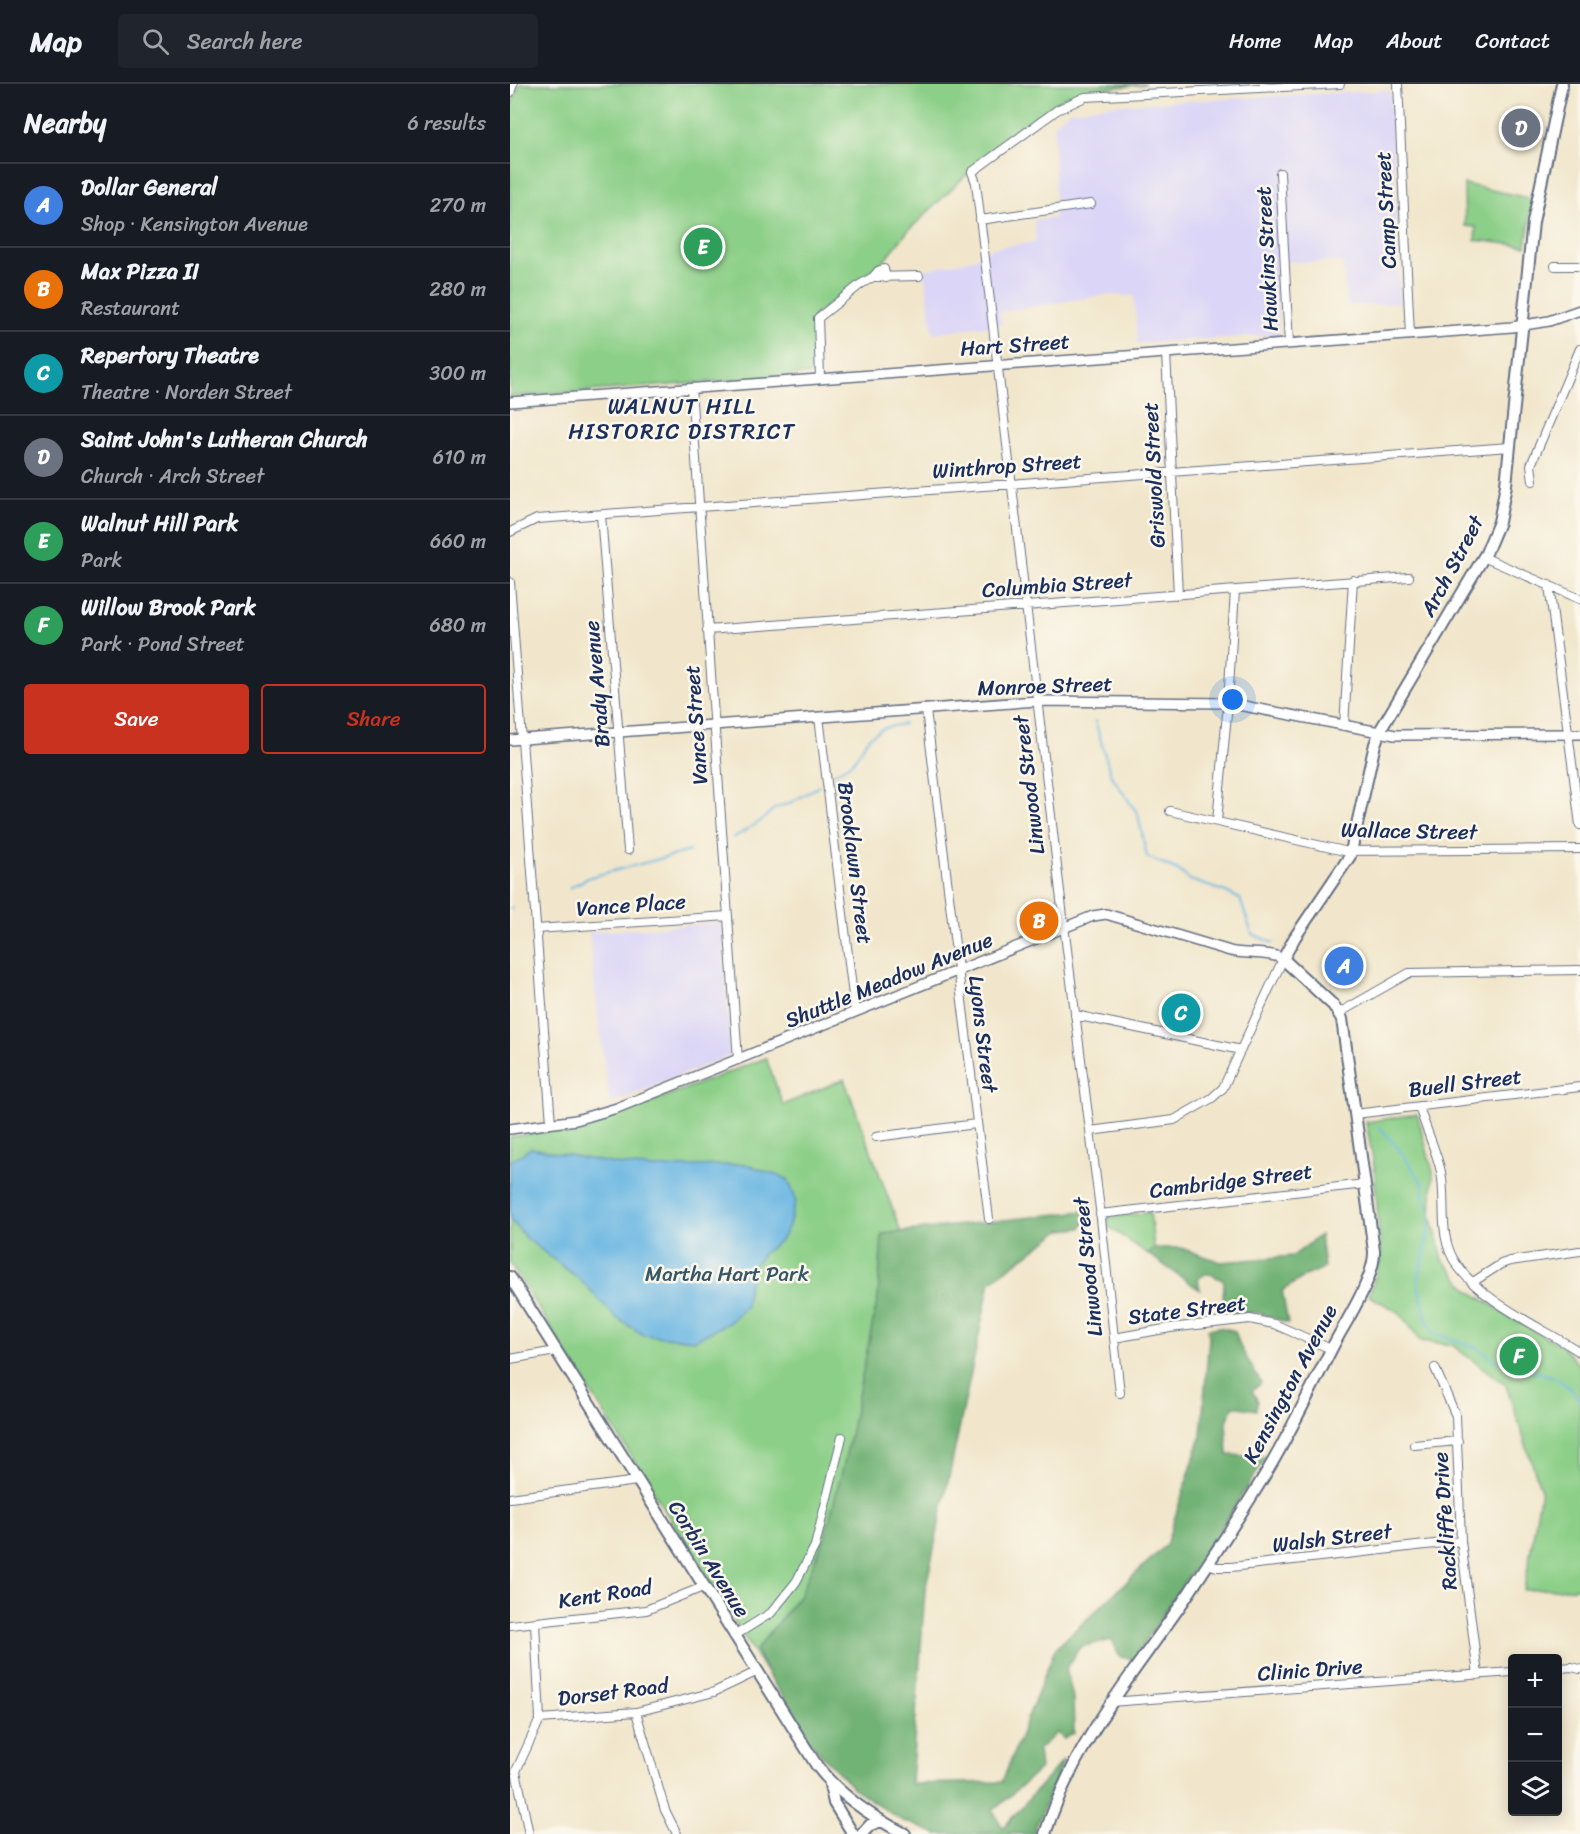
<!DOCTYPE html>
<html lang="en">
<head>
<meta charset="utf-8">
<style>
	:root { --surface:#171b24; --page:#20242c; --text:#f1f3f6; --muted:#9ea1a6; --line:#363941; --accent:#c8321e }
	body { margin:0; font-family:Sriracha,sans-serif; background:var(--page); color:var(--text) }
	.controls { position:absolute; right:18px; bottom:18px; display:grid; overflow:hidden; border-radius:6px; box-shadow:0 3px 15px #0003 }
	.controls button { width:54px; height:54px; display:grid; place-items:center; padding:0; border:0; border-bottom:2px solid var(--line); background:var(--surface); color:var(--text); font:30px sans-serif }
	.you { position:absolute; left:723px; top:616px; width:21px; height:21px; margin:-15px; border:4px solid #fff; border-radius:50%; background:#1a73e8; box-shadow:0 0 0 9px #1a73e833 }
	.badge { display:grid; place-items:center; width:39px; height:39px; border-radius:50%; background:var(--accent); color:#fff; font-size:20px; font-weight:700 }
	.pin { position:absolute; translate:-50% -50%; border:3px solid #fff; box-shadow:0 2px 6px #0006 }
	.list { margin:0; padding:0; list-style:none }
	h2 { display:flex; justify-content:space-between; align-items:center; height:78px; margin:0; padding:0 24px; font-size:26px }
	h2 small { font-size:20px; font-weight:400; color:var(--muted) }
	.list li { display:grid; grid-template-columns:39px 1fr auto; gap:18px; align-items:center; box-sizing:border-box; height:84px; padding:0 24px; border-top:2px solid var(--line) }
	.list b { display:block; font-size:22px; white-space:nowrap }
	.list p { margin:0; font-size:20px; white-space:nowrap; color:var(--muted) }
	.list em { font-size:20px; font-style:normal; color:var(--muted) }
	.actions { display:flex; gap:12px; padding:18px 24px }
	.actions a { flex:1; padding:14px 0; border:2px solid var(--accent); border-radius:6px; text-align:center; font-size:21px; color:var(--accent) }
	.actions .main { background:var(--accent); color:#fff }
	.icon { flex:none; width:33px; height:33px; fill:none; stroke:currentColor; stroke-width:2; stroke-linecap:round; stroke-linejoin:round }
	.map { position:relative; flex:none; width:1070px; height:1750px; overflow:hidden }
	header { display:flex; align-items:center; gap:36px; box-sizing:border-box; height:84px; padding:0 30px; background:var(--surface); border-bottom:2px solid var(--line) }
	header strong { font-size:28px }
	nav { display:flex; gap:33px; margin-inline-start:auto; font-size:21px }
	.search { width:420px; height:54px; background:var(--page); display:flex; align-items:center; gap:15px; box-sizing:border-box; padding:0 21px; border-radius:6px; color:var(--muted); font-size:22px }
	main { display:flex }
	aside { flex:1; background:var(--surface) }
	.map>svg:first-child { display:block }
	.built { fill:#dbd6f7 }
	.green { fill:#8ccf88; stroke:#547f73; stroke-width:1.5 }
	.forest { fill:#71b274; stroke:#467069; stroke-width:1.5 }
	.water { fill:#69b6e2; stroke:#4272a0; stroke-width:1.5 }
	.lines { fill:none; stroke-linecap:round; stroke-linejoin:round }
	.stream { stroke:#69b6e2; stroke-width:2 }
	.minor-casing { stroke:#666f84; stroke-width:10 }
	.tertiary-casing { stroke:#666f84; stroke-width:12 }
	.secondary-casing { stroke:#666f84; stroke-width:14 }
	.minor { stroke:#fff; stroke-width:8 }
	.tertiary { stroke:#fff; stroke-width:9 }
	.secondary { stroke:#fff; stroke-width:10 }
	.labels { text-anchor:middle; stroke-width:5; stroke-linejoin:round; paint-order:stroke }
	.street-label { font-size:21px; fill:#1b2f5e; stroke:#fbf7ec }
	.park-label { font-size:21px; fill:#375768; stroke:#fbf7ec }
	.neighbourhood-label { font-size:22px; letter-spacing:1.5px; fill:#1b2f5e; stroke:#fbf7ec }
</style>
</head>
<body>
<header>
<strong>Map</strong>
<div class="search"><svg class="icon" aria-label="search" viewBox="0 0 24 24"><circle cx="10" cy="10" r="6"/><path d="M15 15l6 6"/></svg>Search here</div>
<nav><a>Home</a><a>Map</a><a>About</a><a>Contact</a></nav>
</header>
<main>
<aside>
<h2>Nearby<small>6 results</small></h2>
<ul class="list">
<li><span class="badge" style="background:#3f7fe0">A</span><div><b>Dollar General</b><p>Shop · Kensington Avenue</p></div><em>270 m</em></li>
<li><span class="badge" style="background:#e8710a">B</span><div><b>Max Pizza II</b><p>Restaurant</p></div><em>280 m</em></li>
<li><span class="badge" style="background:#0f9aa8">C</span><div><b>Repertory Theatre</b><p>Theatre · Norden Street</p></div><em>300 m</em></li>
<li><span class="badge" style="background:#6b7280">D</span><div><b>Saint John's Lutheran Church</b><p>Church · Arch Street</p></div><em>610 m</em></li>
<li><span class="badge" style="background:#2e9e5b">E</span><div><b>Walnut Hill Park</b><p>Park</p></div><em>660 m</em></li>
<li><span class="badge" style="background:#2e9e5b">F</span><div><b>Willow Brook Park</b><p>Park · Pond Street</p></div><em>680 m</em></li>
</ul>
<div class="actions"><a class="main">Save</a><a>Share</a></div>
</aside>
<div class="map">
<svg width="1070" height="1750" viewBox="0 0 1070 1750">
	<rect width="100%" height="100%" fill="#fbf7ec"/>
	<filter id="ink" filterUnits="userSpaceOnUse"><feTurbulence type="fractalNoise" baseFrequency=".0167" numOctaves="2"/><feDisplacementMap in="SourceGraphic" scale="12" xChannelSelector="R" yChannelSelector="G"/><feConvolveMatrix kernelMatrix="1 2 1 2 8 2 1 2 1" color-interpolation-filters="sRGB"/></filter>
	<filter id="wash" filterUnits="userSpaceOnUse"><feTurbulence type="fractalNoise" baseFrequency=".008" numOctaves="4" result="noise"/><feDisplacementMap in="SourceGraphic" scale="24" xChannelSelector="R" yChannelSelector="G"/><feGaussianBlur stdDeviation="1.35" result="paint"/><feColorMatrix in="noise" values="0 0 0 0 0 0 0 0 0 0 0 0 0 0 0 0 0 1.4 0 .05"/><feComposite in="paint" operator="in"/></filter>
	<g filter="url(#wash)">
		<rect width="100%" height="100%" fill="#f1e6cb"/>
		<path class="built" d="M880 6 890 219 837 222 833 178H765L769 251 627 259 624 212 596 211 490 228 492 240 423 249 414 186 464 175 483 164 526 158 524 136 545 134 544 40 560 27 600 21Z
			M212 839 220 971 100 1020 89 944 79 848Z"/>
		<path class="green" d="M10 0H636L572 7 553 14 476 72 398 147 373 178 306 230V290L0 313V25Z
			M954 100 1023 115 1016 162 965 156 966 143 955 142Z
			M256 974 273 1021 334 995 391 1148 449 1143 331 1499 260 1594 0 1179V1053L83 1040Z
			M907 1030 923 1088 921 1131 933 1176 958 1206 1023 1247 1050 1260 1070 1282V1504L1014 1506 1031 1406 996 1301 942 1261 911 1257 889 1228 859 1212 871 1174 864 1081 856 1038Z
			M640 1128 644 1164 638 1170 599 1143H595L597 1134Z"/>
		<path class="forest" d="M583 1126 571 1144 551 1146 480 1198 415 1507 401 1700 492 1698 545 1565 656 1461 691 1352 699 1254 698 1245 709 1243 725 1247 730 1262 751 1299 742 1307 748 1317 746 1326 723 1322 716 1340 718 1371 756 1373 724 1424 624 1575 610 1573 601 1556 570 1563 556 1584 563 1614 564 1649 554 1655 547 1649 528 1666 530 1685 483 1727 493 1744 554 1675 523 1750H427L391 1736 343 1704 297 1655 296 1646 260 1594 246 1566 291 1509 315 1452 334 1380 368 1213 372 1150Z
			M810 1151 814 1184 795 1192 772 1207 778 1239 746 1228 712 1234 714 1197 701 1190H695L688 1195 690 1206 638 1170 644 1164H671L711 1178 783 1172Z"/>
		<path class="water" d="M21 1064 105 1080 144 1084 235 1080 278 1095 286 1116 279 1141 272 1155 254 1169 244 1181 238 1203 236 1222 220 1238 185 1256 134 1251 105 1233 74 1199 16 1154 0 1135V1078Z"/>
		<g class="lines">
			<path class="stream" d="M585 637 601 691 628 730 637 773 668 786 680 796 716 808 730 815 742 850 763 859
				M325 689 343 678 359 653 373 644 394 640
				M223 754 251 737 264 725 282 718 309 702
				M59 804 80 793 180 767
				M0 825 2 824
				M869 1042 890 1067 908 1092 913 1100V1114L919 1122 921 1138 908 1198 916 1235 924 1249 967 1264 986 1277 1007 1286 1027 1288 1047 1294 1061 1305 1070 1316"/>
		</g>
	</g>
	<g filter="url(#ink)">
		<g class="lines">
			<g class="minor-casing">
				<path id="minor" d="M888 0 900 251
					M0 9 3 0
					M770 89 779 260
					M470 136 581 120
					M1045 182H1070
					M363 193 409 192
					M656 269 668 511
					M310 294 308 234 351 200 363 193 368 187 374 185 376 194
					M181 304 228 976
					M1023 397 1021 381 1070 265
					M91 431 118 766
					M0 448 27 435 1000 363
					M973 473 1070 515
					M0 498 41 1039
					M1039 501 1070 741
					M197 546 899 493
					M416 626 479 1135
					M309 633 345 928
					M834 642 843 496
					M660 727 834 767 1070 765
					M707 737 718 619 725 506
					M26 845 218 832
					M829 929 899 889 1070 886
					M565 931 731 966
					M909 1022C915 1044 926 1065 931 1088 937 1119 927 1153 947 1181 972 1218 1033 1244 1070 1268
					M845 1030 1070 1003
					M580 1047 664 1036 702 1014 713 1004 773 875
					M366 1053 466 1040
					M590 1130 855 1100
					M963 1198 991 1180 1000 1177 1070 1167
					M604 1254 660 1244 740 1235 764 1240 821 1265
					M0 1275 46 1267
					M925 1284 946 1332 951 1457 968 1591
					M610 1309 590 1125 555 850 466 99 462 88 547 26 575 13 830 0
					M904 1361 948 1357
					M0 1414 127 1397
					M698 1480 707 1483H721L951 1457
					M0 1541 136 1526 193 1503
					M224 1552 261 1529 286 1498 305 1462 332 1353
					M1048 1584 1062 1583 1070 1585
					M600 1618 1002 1588
					M126 1628 155 1726 167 1750
					M30 1635 126 1628 204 1608 246 1588
					M19 1750 6 1687 30 1635 25 1539"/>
			</g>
			<g class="tertiary-casing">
				<path id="tertiary" d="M0 318 1002 243 1039 237 1070 226
					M0 656 527 617 718 619 885 651 1070 650
					M0 1045 66 1036 107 1024 583 832 596 830 720 867C736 871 760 867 773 875"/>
			</g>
			<g class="secondary-casing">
				<path id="secondary" d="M0 1193 307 1682C330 1712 362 1733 395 1750
					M319 1696 324 1719 343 1750
					M352 1750 360 1741 371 1737
					M535 1750C566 1654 623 1591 679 1509 707 1466 736 1423 762 1379 784 1341 803 1301 823 1262 836 1237 865 1194 864 1167L832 935 823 921 773 875 785 853 840 772 865 660 871 645 976 469 989 438 996 401 1023 138 1052 0"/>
			</g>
			<use href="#minor" class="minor"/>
			<use href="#tertiary" class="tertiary"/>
			<use href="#secondary" class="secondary"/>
		</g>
	</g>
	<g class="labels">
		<g class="street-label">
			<text transform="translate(876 126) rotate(-93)" y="7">Camp Street</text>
			<text transform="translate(757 175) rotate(-93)" y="7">Hawkins Street</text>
			<text transform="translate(505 261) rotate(-4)" y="7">Hart Street</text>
			<text transform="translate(497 382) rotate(-4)" y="7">Winthrop Street</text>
			<text transform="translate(644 391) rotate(-93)" y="7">Griswold Street</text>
			<text transform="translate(942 482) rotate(-62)" y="7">Arch Street</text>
			<text transform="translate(547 501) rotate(-4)" y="7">Columbia Street</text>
			<text transform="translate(87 600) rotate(-95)" y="7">Brady Avenue</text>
			<text transform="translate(535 602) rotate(-2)" y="7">Monroe Street</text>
			<text transform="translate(186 641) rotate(-94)" y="7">Vance Street</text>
			<text transform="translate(519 701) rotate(-97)" y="7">Linwood Street</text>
			<text transform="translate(899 747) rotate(1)" y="7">Wallace Street</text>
			<text transform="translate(345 779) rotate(83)" y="7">Brooklawn Street</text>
			<text transform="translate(121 821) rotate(-4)" y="7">Vance Place</text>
			<text transform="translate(379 896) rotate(-22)" y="7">Shuttle Meadow Avenue</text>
			<text transform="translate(473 950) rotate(83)" y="7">Lyons Street</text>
			<text transform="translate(955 999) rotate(-7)" y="7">Buell Street</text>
			<text transform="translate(721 1097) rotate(-7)" y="7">Cambridge Street</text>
			<text transform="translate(578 1183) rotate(-96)" y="7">Linwood Street</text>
			<text transform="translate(677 1226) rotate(-7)" y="7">State Street</text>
			<text transform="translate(780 1300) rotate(-62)" y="7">Kensington Avenue</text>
			<text transform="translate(935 1437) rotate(-94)" y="7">Rackliffe Drive</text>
			<text transform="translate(822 1454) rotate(-7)" y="7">Walsh Street</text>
			<text transform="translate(199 1475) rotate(58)" y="7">Corbin Avenue</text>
			<text transform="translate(95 1510) rotate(-9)" y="7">Kent Road</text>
			<text transform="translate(800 1586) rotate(-4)" y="7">Clinic Drive</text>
			<text transform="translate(103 1608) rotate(-7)" y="7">Dorset Road</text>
		</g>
		<g class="park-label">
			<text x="217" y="1197">Martha Hart Park</text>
		</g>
		<g class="neighbourhood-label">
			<text x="172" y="330">WALNUT HILL<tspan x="172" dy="25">HISTORIC DISTRICT</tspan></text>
		</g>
	</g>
</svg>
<div class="controls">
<button>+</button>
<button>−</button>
<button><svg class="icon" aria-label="layers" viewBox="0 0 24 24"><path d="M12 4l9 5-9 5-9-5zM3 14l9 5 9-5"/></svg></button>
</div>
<div class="you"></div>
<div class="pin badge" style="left:834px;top:882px;background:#3f7fe0">A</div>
<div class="pin badge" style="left:529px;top:837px;background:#e8710a">B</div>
<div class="pin badge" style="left:671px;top:929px;background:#0f9aa8">C</div>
<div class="pin badge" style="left:1011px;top:44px;background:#6b7280">D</div>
<div class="pin badge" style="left:193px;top:163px;background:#2e9e5b">E</div>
<div class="pin badge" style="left:1009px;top:1272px;background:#2e9e5b">F</div>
</div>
</main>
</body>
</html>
